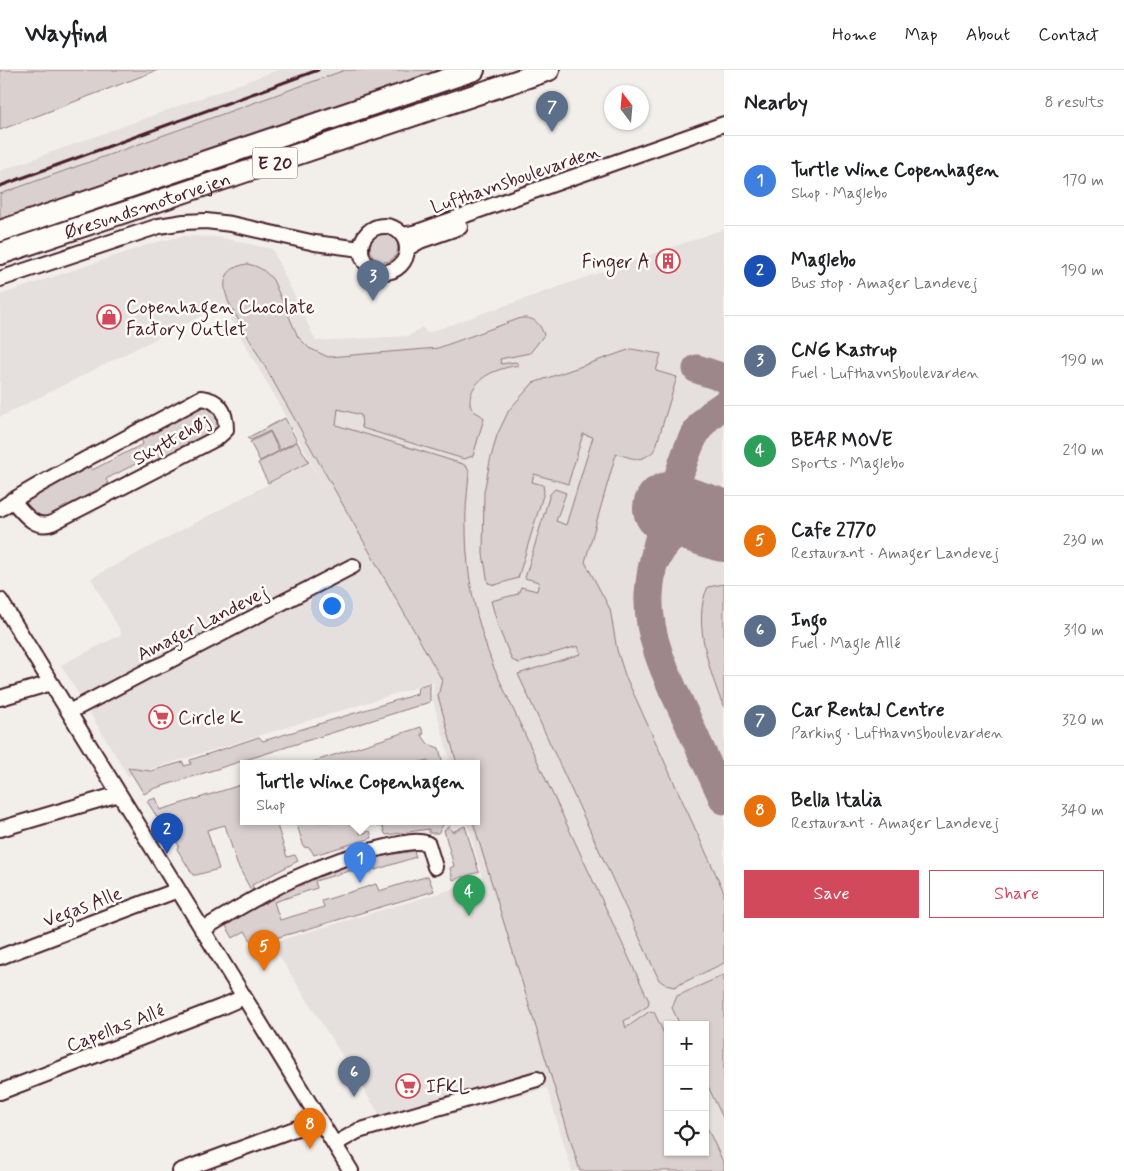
<!DOCTYPE html>
<html lang="en">
<head>
<meta charset="utf-8">
<style>
	:root { --surface:#fff; --page:#f6f6f6; --text:#202124; --muted:#757577; --line:#e0e0e0; --accent:#d1495b }
	body { margin:0; font-family:Mynerve,sans-serif; background:var(--page); color:var(--text) }
	.controls { position:absolute; right:15px; bottom:15px; display:grid; overflow:hidden; border-radius:0px; box-shadow:0 1px 4px #0004 }
	.controls button { width:45px; height:45px; display:grid; place-items:center; padding:0; border:0; border-bottom:1px solid var(--line); background:var(--surface); color:var(--text); font:25px sans-serif }
	.compass { position:absolute; left:604px; top:15px; width:45px; height:45px; border-radius:50%; background:var(--surface); box-shadow:0 1px 4px #0004; rotate:344deg }
	.you { position:absolute; left:331px; top:535px; width:18px; height:18px; margin:-12px; border:4px solid #fff; border-radius:50%; background:#1a73e8; box-shadow:0 0 0 8px #1a73e833 }
	.badge { display:grid; place-items:center; width:32px; height:32px; border-radius:50%; background:var(--accent); color:#fff; font-size:16px; font-weight:700 }
	.pin { position:absolute; translate:-50% -41px; filter:drop-shadow(0 1px 2px #0008) }
	.pin::after { content:''; position:absolute; top:26px; width:18px; height:15px; background:inherit; clip-path:polygon(0 0,100% 0,50% 100%) }
	.popup { position:absolute; left:240px; top:690px; width:240px; height:65px; box-sizing:border-box; display:grid; place-content:center; border-radius:0px; background:var(--surface); filter:drop-shadow(0 1px 4px #0005); font-size:16px; white-space:nowrap; color:var(--muted) }
	.popup b { font-size:19px; color:var(--text) }
	.popup::after { content:''; position:absolute; left:50%; top:100%; margin-left:-10px; border:10px solid transparent; border-top-color:var(--surface) }
	.list { margin:0; padding:0; list-style:none }
	h2 { display:flex; justify-content:space-between; align-items:center; height:65px; margin:0; padding:0 20px; font-size:21px }
	h2 small { font-size:16px; font-weight:400; color:var(--muted) }
	.list li { display:grid; grid-template-columns:32px 1fr auto; gap:15px; align-items:center; box-sizing:border-box; height:90px; padding:0 20px; border-top:1px solid var(--line) }
	.list b { display:block; font-size:19px; white-space:nowrap }
	.list p { margin:0; font-size:16px; white-space:nowrap; color:var(--muted) }
	.list em { font-size:16px; font-style:normal; color:var(--muted) }
	.actions { display:flex; gap:10px; padding:15px 20px }
	.actions a { flex:1; padding:11px 0; border:1px solid var(--accent); border-radius:0px; text-align:center; font-size:18px; color:var(--accent) }
	.actions .main { background:var(--accent); color:#fff }
	.icon { flex:none; width:28px; height:28px; fill:none; stroke:currentColor; stroke-width:2; stroke-linecap:round; stroke-linejoin:round }
	.map { position:relative; flex:none; width:724px; height:1101px; overflow:hidden }
	header { display:flex; align-items:center; gap:30px; box-sizing:border-box; height:70px; padding:0 25px; background:var(--surface); border-bottom:1px solid var(--line) }
	header strong { font-size:24px }
	nav { display:flex; gap:28px; margin-inline-start:auto; font-size:18px }
	main { display:flex }
	aside { flex:1; background:var(--surface) }
	.map>svg:first-child { display:block }
	.built { fill:#e5dfdd; fill-rule:evenodd }
	.green { fill:#d9d0cf; stroke:#92787d }
	.lines { fill:none; stroke-linecap:round; stroke-linejoin:round }
	.taxiway { stroke:#9e878b; stroke-width:29 }
	.runway { stroke:#9e878b; stroke-width:72 }
	.minor-casing { stroke:#4a1f2b; stroke-width:18 }
	.highway-casing { stroke:#4a1f2b; stroke-width:24 }
	.minor { stroke:#fdfcf7; stroke-width:14 }
	.highway { stroke:#fdfcf7; stroke-width:20 }
	.rail { stroke:#4a1f2b; stroke-width:3 }
	.labels { text-anchor:middle; stroke-width:5; stroke-linejoin:round; paint-order:stroke }
	.shield { fill:#fdfcf7; stroke:#806168; stroke-width:1 }
	.shield-label { font-size:18px; font-weight:bold; fill:#4a1f2b }
	.street-label { font-size:19px; fill:#4a1f2b; stroke:#fdfcf7 }
	.poi-label { font-size:19px; fill:#4a1f2b; stroke:#fdfcf7; text-anchor:start }
</style>
</head>
<body>
<header>
<strong>Wayfind</strong>
<nav><a>Home</a><a>Map</a><a>About</a><a>Contact</a></nav>
</header>
<main>
<div class="map">
<svg width="724" height="1101" viewBox="0 0 724 1101">
	<rect width="100%" height="100%" fill="#f2efeb"/>
	<filter id="ink" filterUnits="userSpaceOnUse"><feTurbulence type="fractalNoise" baseFrequency=".02" numOctaves="2"/><feDisplacementMap in="SourceGraphic" scale="10" xChannelSelector="R" yChannelSelector="G"/><feConvolveMatrix kernelMatrix="1 2 1 2 8 2 1 2 1" color-interpolation-filters="sRGB"/></filter>
	<g filter="url(#ink)">
		<path class="built" d="M278 0H345L0 124V101Z
			M724 159V1101H572L547 1018 390 1061 271 873 483 810 467 752H476V694H451L432 627 434 612 128 706 61 595 122 564 91 508 310 392 324 415 223 235 0 347V225L153 173 184 166 218 167 272 179 316 271 409 266 422 257 427 263ZM668 955H705V1082H668Z"/>
		<path class="green" d="M0 0H158L0 60Z
			M345 0H431L433 3 0 149V124Z
			M370 178a14 14 0 1 1 28 0a14 14 0 1 1-28 0Z
			M247 194C258 196 265 200 273 210L298 267 309 278 328 287 438 278 521 248C534 247 540 253 544 265L530 283 500 289 501 294 516 292 519 295C501 298 478 304 471 324 470 328 469 335 472 339 475 343 481 344 484 348L473 386 464 389 362 358 361 345 338 339 336 355 463 394 467 397 469 402C468 420 465 438 466 456 466 507 476 550 494 598L649 931 648 936 624 951 626 958 650 941 654 942 668 972V1082H705V1053L724 1094V1101H580L473 752H476V694H457L438 626 442 610 229 233C221 213 223 198 247 194Z
			M631 279 661 284 656 301 677 307 655 380C639 394 635 388 616 384L585 492 610 539 617 580 625 605 724 822V893L674 917 666 915 659 910 518 604 580 584 578 576 519 593 512 590 499 559 491 531 518 524 521 517 537 521 539 512 525 508 550 424 555 419 566 423 556 451 566 455 593 367 583 364 568 414 534 404 532 412 543 415 544 422 518 508 495 515 488 513 483 484 484 422 490 391 497 365 509 340 533 313Z
			M204 333 214 338 221 355 215 363 161 390 157 383 106 409 109 416 108 418 48 449 42 450C33 444 24 440 27 428L87 392 92 400 143 374 139 364Z
			M285 348 297 371 280 380 270 361 251 370 247 368Z
			M270 362 279 381 260 391 250 372Z
			M297 372 309 392 268 413 258 393Z
			M724 514V638C711 606 691 550 708 517Z
			M430 613V632L153 719 144 724 128 698 151 701 183 692 184 696 191 694 190 690 259 667 263 671 417 624 418 617Z
			M421 657 424 664H421L428 674 439 678 443 694H430L428 690 413 694H306Z
			M244 714V752H276L287 787 295 785 298 791 252 815 254 819 251 820 237 794 225 755 207 760 219 799 196 805H193L177 779 179 776 177 772 173 773 147 731 156 728 160 740Z
			M296 752H356L360 764 370 761 372 768 314 785 310 778 304 777Z
			M376 752H427L428 754 436 752H445L438 763H429V759L387 765 385 764 383 757 377 755Z
			M449 756 452 762 465 756 479 802 453 810 450 798 454 796 444 760Z
			M414 781 416 787 375 800 373 794 315 811 317 818 274 832 280 850 324 837 322 831 376 814 379 821 428 806 434 821 304 860 253 874 245 861 233 868 226 856 269 827 336 798 369 788Z
			M724 905V1050L705 1010V955H680L672 938 677 926Z"/>
		<g class="lines">
			<path class="taxiway" d="M697 299 724 308
				M724 335C691 355 686 384 675 418 664 452 651 488 649 525 647 568 668 609 686 647 698 675 711 702 724 730
				M656 489C671 459 692 454 723 456"/>
			<path class="runway" d="M669 438 724 456"/>
			<g class="minor-casing">
				<path id="minor" d="M361 179a23 23 0 1 1 46 0a23 23 0 1 1-46 0Z
					M403 165 417 162 724 54
					M408 178 420 171 460 157
					M0 209 159 156 184 152 206 151 231 154 315 173 361 179
					M0 439C27 420 57 405 86 389 124 369 163 349 201 328 220 330 226 342 226 360L217 368 52 453C34 460 23 442 12 430
					M0 530 351 1101
					M0 628 51 613
					M69 642 149 600 163 594 353 496
					M0 759 119 724
					M202 860C263 822 319 791 390 776 401 774 417 769 428 774L435 797
					M0 887 178 820
					M0 1022 221 937 244 927
					M335 1074 358 1061 537 1009
					M180 1101 319 1050"/>
			</g>
			<g class="highway-casing">
				<g id="highway">
					<path d="M0 161 474 0"/>
					<path id="s1" d="M0 184 549 0"/>
				</g>
			</g>
			<use href="#minor" class="minor"/>
			<use href="#highway" class="highway"/>
			<path class="rail" d="M0 116 318 0"/>
		</g>
	</g>
	<defs>
		<g id="building-ring" transform="scale(1.25)"><circle r="9.5" fill="#fdfcf7" stroke="#d1495b" stroke-width="1.5"/><path d="M-4-6H4V6H1V3H-1V6H-4ZM-2.5-4.3h1.7v1.8h-1.7ZM.8-4.3h1.7v1.8H.8ZM-2.5-1h1.7V.8h-1.7ZM.8-1h1.7V.8H.8Z" fill="#d1495b"/></g>
		<g id="shop-ring" transform="scale(1.25)"><circle r="9.5" fill="#fdfcf7" stroke="#d1495b" stroke-width="1.5"/><path d="M-5-2.5h2.3a2.7 3.5 0 0 1 5.4 0H5L5.5 6h-11ZM-1.5-2.5h3a1.5 2.3 0 0 0-3 0Z" fill="#d1495b"/></g>
		<g id="supermarket-ring" transform="scale(1.25)"><circle r="9.5" fill="#fdfcf7" stroke="#d1495b" stroke-width="1.5"/><path d="M-6-5.5h2.5l.6 2H6L4.5 2H-2.5L-4.4-4H-6ZM-1.5 3.2a1.3 1.3 0 1 0 .1 0ZM3 3.2a1.3 1.3 0 1 0 .1 0Z" fill="#d1495b"/></g>
	</defs>
	<g fill-rule="evenodd">
		<use href="#building-ring" x="668" y="191"/>
		<use href="#shop-ring" x="109" y="247"/>
		<use href="#supermarket-ring" x="161" y="647"/>
		<use href="#supermarket-ring" x="408" y="1016"/>
	</g>
	<g class="labels">
		<rect class="shield" x="252.5" y="77.5" width="45" height="31" rx="4"/>
		<g class="shield-label">
			<text x="275" y="99">E 20</text>
		</g>
		<g class="street-label">
			<text transform="translate(515 108) rotate(-19)" y="7">Lufthavnsboulevarden</text>
			<text dy="7" stroke="none"><textPath href="#s1" startOffset="155">Øresundsmotorvejen</textPath></text>
			<text transform="translate(171 369) rotate(-29)" y="7">Skyttehøj</text>
			<text transform="translate(202 552) rotate(-27)" y="7">Amager Landevej</text>
			<text transform="translate(82 836) rotate(-21)" y="7">Vegas Alle</text>
			<text transform="translate(115 957) rotate(-21)" y="7">Capellas Allé</text>
		</g>
		<g class="poi-label">
			<text x="650" y="198" text-anchor="end">Finger A</text>
			<text x="126" y="243">Copenhagen Chocolate<tspan x="126" dy="22">Factory Outlet</tspan></text>
			<text x="178" y="654">Circle K</text>
			<text x="426" y="1023">IFKL</text>
		</g>
	</g>
</svg>
<div class="controls">
<button>+</button>
<button>−</button>
<button><svg class="icon" aria-label="locate" viewBox="0 0 24 24"><circle cx="12" cy="12" r="6"/><path d="M12 2v4M12 18v4M2 12h4M18 12h4"/></svg></button>
</div>
<svg class="compass" viewBox="-18 -18 36 36"><path d="M0-13l5 13h-10z" fill="#e53935"/><path d="M0 13l5-13h-10z" fill="#757577"/></svg>
<div class="you"></div>
<div class="pin badge" style="left:360px;top:813px;background:#3f7fe0">1</div>
<div class="popup"><b>Turtle Wine Copenhagen</b>Shop</div>
<div class="pin badge" style="left:167px;top:784px;background:#1a4fb4">2</div>
<div class="pin badge" style="left:373px;top:231px;background:#5c6f8a">3</div>
<div class="pin badge" style="left:469px;top:846px;background:#2e9e5b">4</div>
<div class="pin badge" style="left:264px;top:901px;background:#e8710a">5</div>
<div class="pin badge" style="left:354px;top:1027px;background:#5c6f8a">6</div>
<div class="pin badge" style="left:552px;top:62px;background:#5c6f8a">7</div>
<div class="pin badge" style="left:310px;top:1079px;background:#e8710a">8</div>
</div>
<aside>
<h2>Nearby<small>8 results</small></h2>
<ul class="list">
<li><span class="badge" style="background:#3f7fe0">1</span><div><b>Turtle Wine Copenhagen</b><p>Shop · Maglebo</p></div><em>170 m</em></li>
<li><span class="badge" style="background:#1a4fb4">2</span><div><b>Maglebo</b><p>Bus stop · Amager Landevej</p></div><em>190 m</em></li>
<li><span class="badge" style="background:#5c6f8a">3</span><div><b>CNG Kastrup</b><p>Fuel · Lufthavnsboulevarden</p></div><em>190 m</em></li>
<li><span class="badge" style="background:#2e9e5b">4</span><div><b>BEAR MOVE</b><p>Sports · Maglebo</p></div><em>210 m</em></li>
<li><span class="badge" style="background:#e8710a">5</span><div><b>Cafe 2770</b><p>Restaurant · Amager Landevej</p></div><em>230 m</em></li>
<li><span class="badge" style="background:#5c6f8a">6</span><div><b>Ingo</b><p>Fuel · Magle Allé</p></div><em>310 m</em></li>
<li><span class="badge" style="background:#5c6f8a">7</span><div><b>Car Rental Centre</b><p>Parking · Lufthavnsboulevarden</p></div><em>320 m</em></li>
<li><span class="badge" style="background:#e8710a">8</span><div><b>Bella Italia</b><p>Restaurant · Amager Landevej</p></div><em>340 m</em></li>
</ul>
<div class="actions"><a class="main">Save</a><a>Share</a></div>
</aside>
</main>
</body>
</html>
